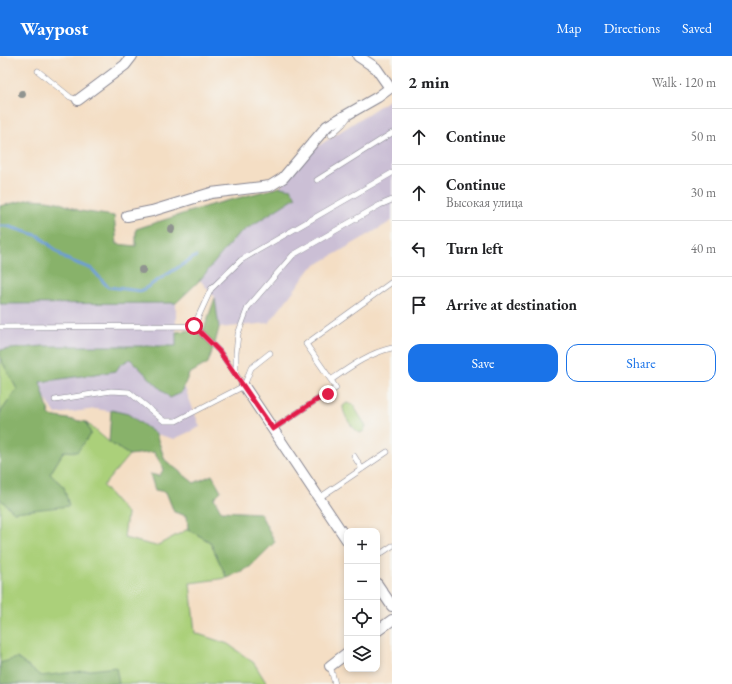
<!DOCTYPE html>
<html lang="en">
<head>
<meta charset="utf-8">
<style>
	:root { --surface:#fff; --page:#f2f2f2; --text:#202124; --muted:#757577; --line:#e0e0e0; --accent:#1a73e8 }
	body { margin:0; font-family:"EB Garamond",serif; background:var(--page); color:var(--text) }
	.controls { position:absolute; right:12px; bottom:12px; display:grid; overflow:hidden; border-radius:8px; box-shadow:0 2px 6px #0003 }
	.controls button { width:36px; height:36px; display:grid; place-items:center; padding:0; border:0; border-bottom:1px solid var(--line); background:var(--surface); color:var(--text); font:20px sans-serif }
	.stop { position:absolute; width:12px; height:12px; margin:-9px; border:3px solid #e11d48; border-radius:50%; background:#fff }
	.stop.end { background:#e11d48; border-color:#fff; box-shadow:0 1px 4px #0008 }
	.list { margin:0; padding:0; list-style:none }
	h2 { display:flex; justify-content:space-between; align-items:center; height:52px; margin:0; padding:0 16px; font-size:17px }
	h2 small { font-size:13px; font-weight:400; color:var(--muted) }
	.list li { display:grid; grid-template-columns:26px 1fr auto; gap:12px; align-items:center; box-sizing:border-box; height:56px; padding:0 16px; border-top:1px solid var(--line) }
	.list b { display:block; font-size:15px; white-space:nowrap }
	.list p { margin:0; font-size:13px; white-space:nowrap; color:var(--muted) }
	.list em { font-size:13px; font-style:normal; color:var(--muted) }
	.actions { display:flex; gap:8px; padding:12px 16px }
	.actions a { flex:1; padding:9px 0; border:1px solid var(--accent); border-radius:12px; text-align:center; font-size:14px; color:var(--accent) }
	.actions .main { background:var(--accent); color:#fff }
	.icon { flex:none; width:22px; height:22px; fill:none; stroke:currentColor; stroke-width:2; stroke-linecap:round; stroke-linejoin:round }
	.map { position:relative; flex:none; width:392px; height:628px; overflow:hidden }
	header { display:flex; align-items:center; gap:24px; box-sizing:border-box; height:56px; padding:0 20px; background:var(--accent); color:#fff }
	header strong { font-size:19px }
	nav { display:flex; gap:22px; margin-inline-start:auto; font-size:14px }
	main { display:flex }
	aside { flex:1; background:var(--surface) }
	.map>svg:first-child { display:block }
	.industrial { fill:#cbbfd5 }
	.green { fill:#abd07a; stroke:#63806c }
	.forest { fill:#88b26a; stroke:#527064 }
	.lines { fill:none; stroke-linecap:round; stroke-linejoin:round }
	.stream { stroke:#6c9dd6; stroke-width:3 }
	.lane-casing { stroke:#888691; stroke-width:6 }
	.street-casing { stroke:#888691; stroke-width:12 }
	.lane { stroke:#fff; stroke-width:5 }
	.street { stroke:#fff; stroke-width:10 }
	.tree { fill:#909490 }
	.route { stroke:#e11d48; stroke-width:5 }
</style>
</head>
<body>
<header>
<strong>Waypost</strong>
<nav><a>Map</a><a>Directions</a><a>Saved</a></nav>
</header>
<main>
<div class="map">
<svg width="392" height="628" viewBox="0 0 392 628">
	<rect width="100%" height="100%" fill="#f6f6f2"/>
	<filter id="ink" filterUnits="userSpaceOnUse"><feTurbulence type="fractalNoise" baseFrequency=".025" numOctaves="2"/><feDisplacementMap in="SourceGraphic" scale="8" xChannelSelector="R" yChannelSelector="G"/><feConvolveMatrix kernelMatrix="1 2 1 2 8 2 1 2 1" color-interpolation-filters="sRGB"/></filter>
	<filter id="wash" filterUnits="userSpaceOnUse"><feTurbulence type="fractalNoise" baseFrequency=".012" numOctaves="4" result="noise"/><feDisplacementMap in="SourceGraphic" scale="16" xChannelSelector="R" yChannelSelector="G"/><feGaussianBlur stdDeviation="0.9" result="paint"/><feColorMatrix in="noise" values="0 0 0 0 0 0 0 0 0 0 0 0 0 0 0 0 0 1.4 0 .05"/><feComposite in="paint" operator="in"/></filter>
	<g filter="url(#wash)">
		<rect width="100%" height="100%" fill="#f4dec4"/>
		<path class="industrial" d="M392 42V165L311 212 269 267 219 272 215 242 200 224 237 179 296 141 291 133 280 131 312 94Z
			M176 247V309L200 371 174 383 156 378 128 358 96 353 56 358 42 338 0 298V248Z"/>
		<path class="green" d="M0 302 17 333 0 357Z
			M347 347 353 349 366 370 364 375 360 377C352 373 343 359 343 350Z
			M86 366 109 386 129 399 103 430 127 458 124 482 156 490 188 473 210 486 227 522 190 527 195 577 228 588 254 607 267 628H0V443L14 456 64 431 50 418 64 395 91 378Z"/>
		<path class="forest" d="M280 131 291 133 296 141 237 179 200 224 176 247 0 248V150L31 143 46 144 58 146 80 155 114 160 117 188 136 190V173L207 150Z
			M215 242 219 272 215 287 208 307 189 318 181 337 170 342 130 303 120 309 116 315 40 326 50 360 86 366 91 378 77 396 64 395 50 418 64 431 69 450 14 456 0 443V357L17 333 0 302V294L43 290H176V276L204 273Z
			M111 354 128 358 156 378 165 404 194 427 212 419 221 435 214 442 221 455 260 457 275 486 250 511 227 522 210 486 188 473 187 460 174 456 166 436 155 434 150 418 159 420 164 413 154 396 129 399 109 386Z
			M17 602 41 620 116 611 119 628H0V607Z"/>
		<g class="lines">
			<path class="stream" d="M0 170H7L39 180 66 203 92 213 108 231 141 235 196 200"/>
		</g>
	</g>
	<g filter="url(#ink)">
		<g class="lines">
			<g class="lane-casing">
				<path id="lane" d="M38 15 70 41 78 44
					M331 79 343 68 349 60
					M317 124 392 77
					M392 226 306 288 331 324C350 311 369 297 392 292
					M194 270 219 295 244 330
					M0 271 194 270 211 233 241 204 392 117
					M236 319V297L238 278 248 251 293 199 380 149 392 144
					M55 344 111 335 129 336 164 365H176L244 330 251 312 270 297
					M273 373 315 345 328 338 336 332 331 324
					M354 400 362 413
					M319 442 387 396
					M377 500 392 490
					M330 610 335 628"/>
			</g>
			<g class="street-casing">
				<path id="street" d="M78 44 125 9 132 0
					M127 160 152 155 211 137 270 130 283 122 327 70 378 41 390 32 376 12 358 0
					M244 330 347 484
					M377 528 392 550
					M377 575 392 564
					M330 610 347 597"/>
			</g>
			<use href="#lane" class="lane"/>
			<use href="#street" class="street"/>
		</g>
		<g class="tree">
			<circle cx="22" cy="38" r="4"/>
			<circle cx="171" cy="173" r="4"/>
			<circle cx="142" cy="214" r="4"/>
		</g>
	</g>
	<g class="lines" filter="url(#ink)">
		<path class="route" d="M194 270 219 295 273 373 315 345 328 338"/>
	</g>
</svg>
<div class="controls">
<button>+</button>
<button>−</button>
<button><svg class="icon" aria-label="locate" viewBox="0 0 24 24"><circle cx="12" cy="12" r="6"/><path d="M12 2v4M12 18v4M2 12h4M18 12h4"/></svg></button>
<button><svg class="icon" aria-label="layers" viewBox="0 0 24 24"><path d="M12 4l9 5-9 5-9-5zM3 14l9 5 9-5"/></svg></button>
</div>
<div class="stop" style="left:194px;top:270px"></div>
<div class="stop end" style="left:328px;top:338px"></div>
</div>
<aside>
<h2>2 min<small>Walk · 120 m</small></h2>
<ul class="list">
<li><svg class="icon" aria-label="ahead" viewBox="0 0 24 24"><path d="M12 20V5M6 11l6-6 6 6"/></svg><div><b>Continue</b></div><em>50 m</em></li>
<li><svg class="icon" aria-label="ahead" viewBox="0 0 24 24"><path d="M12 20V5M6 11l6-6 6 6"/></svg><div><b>Continue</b><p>Высокая улица</p></div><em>30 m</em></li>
<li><svg class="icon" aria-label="left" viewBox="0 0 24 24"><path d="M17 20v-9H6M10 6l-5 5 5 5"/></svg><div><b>Turn left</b></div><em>40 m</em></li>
<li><svg class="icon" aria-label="arrive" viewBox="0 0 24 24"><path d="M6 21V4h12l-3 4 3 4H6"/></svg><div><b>Arrive at destination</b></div></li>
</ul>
<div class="actions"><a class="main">Save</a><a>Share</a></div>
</aside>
</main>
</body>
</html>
